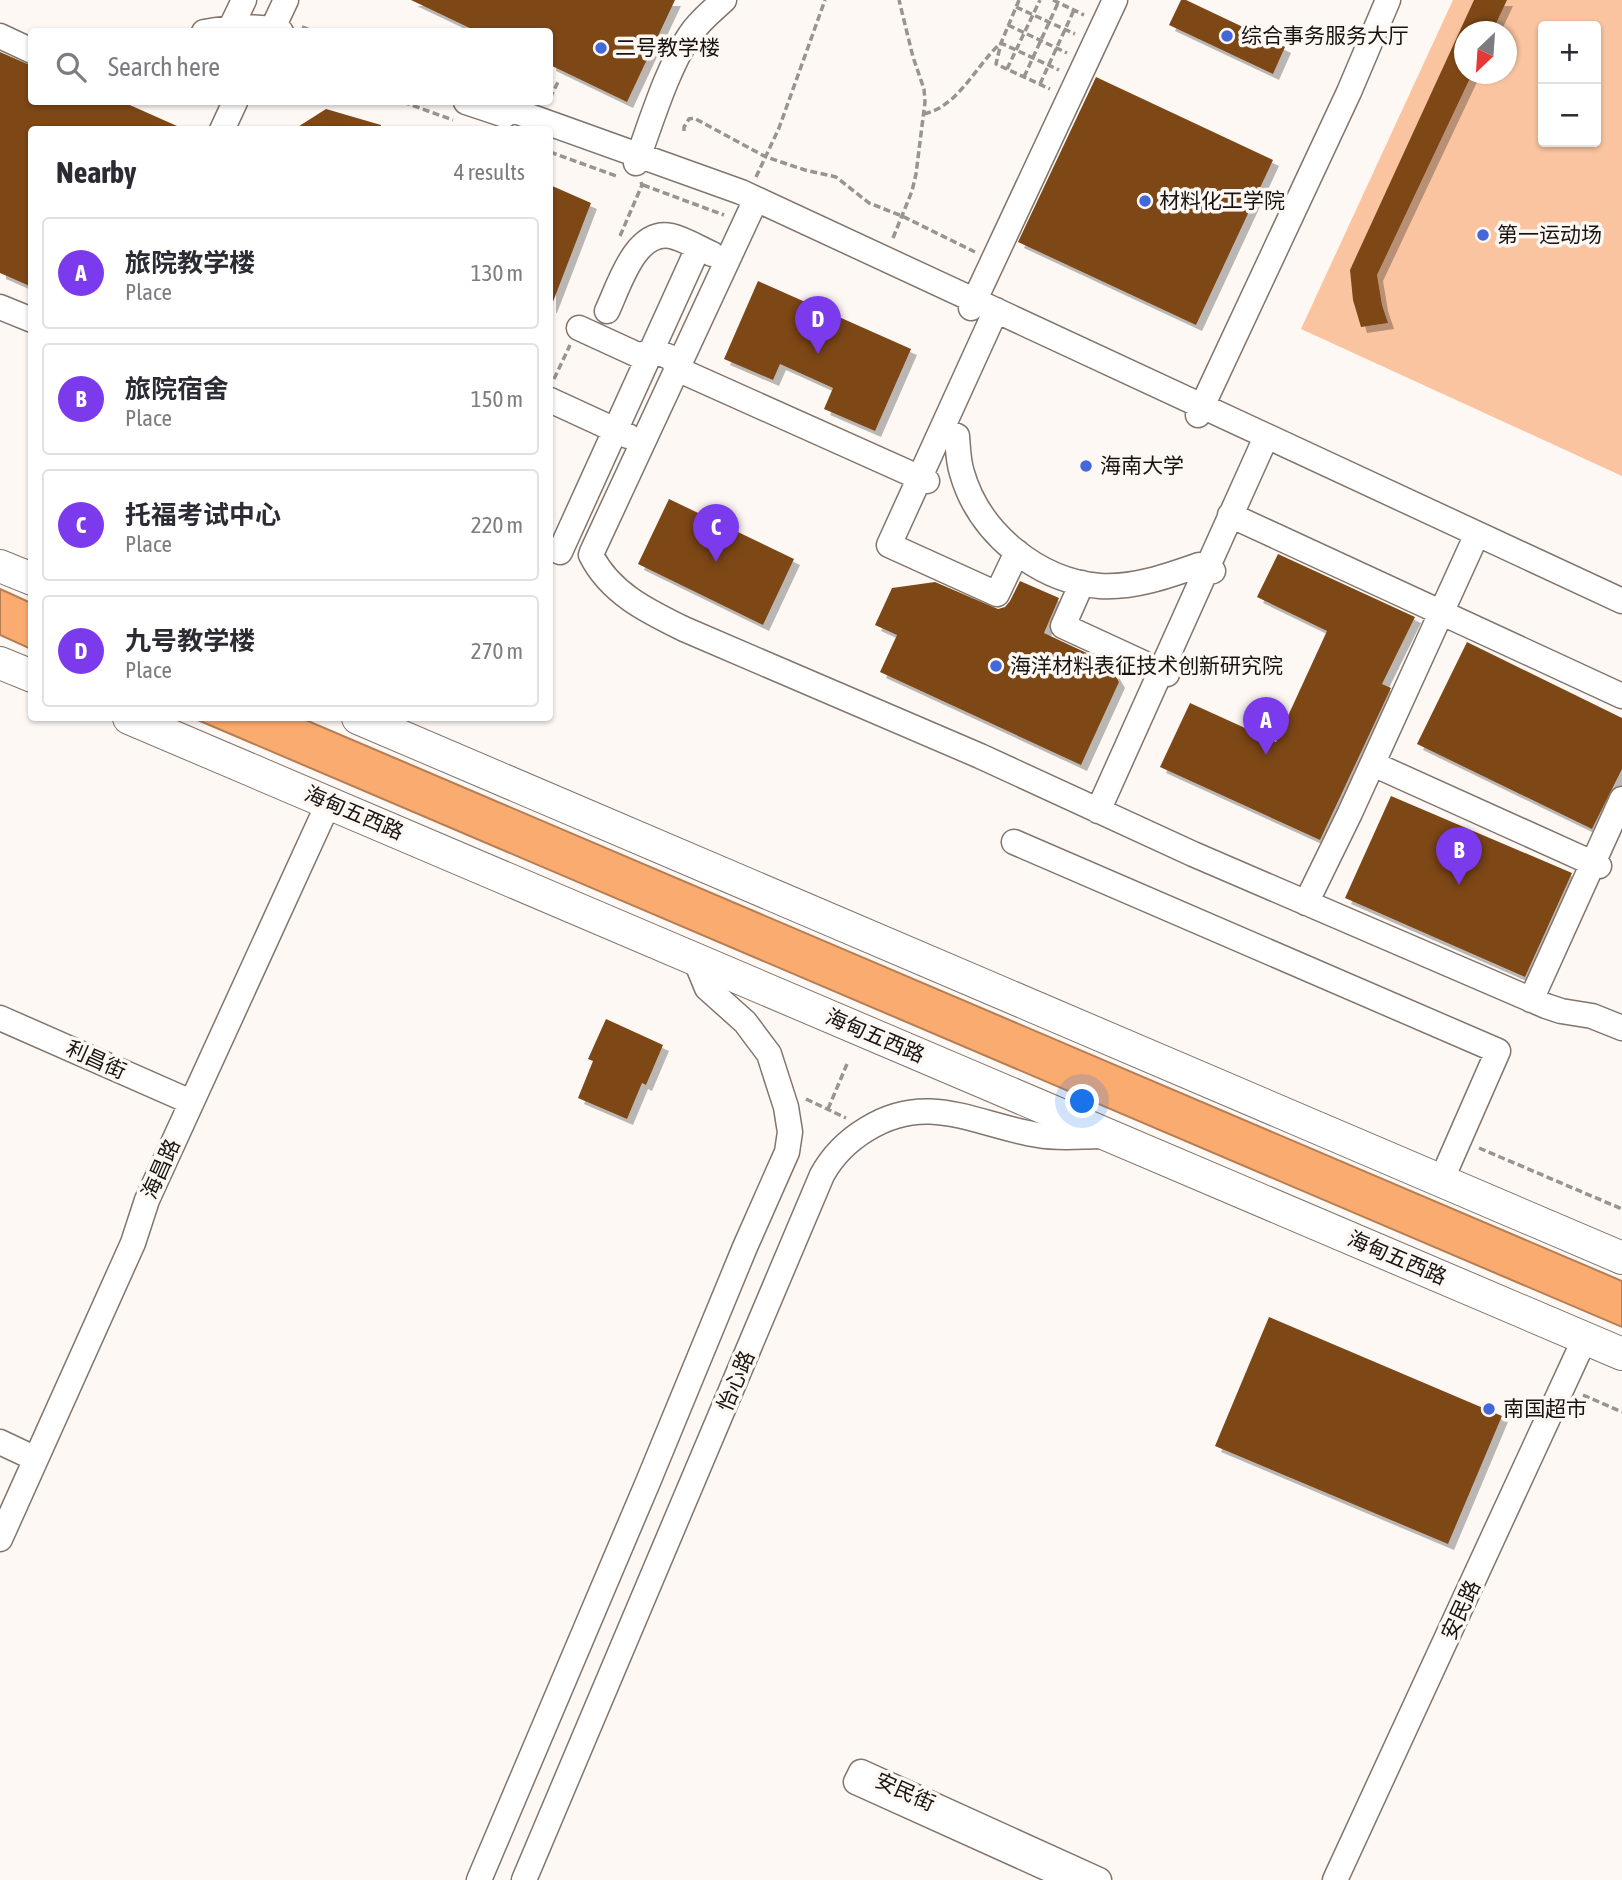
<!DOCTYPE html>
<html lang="en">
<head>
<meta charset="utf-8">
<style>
	:root { --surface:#fff; --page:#f2f2f3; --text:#2b2b33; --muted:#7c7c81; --line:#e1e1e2; --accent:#7c3aed }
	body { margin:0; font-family:"Asap Condensed","Noto Sans SC",sans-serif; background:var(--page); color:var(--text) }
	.controls { position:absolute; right:21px; top:21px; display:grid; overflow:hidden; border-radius:7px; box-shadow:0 2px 5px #0004 }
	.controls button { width:63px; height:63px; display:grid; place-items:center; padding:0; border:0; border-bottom:2px solid var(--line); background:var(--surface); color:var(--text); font:35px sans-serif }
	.compass { position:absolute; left:1454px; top:21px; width:63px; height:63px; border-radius:50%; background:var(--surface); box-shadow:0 2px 5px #0004; rotate:205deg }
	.you { position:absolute; left:1083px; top:1102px; width:24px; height:24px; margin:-18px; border:5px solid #fff; border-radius:50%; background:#1a73e8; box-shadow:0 0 0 10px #1a73e833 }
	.badge { display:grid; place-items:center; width:46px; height:46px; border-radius:50%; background:var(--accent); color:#fff; font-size:23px; font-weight:700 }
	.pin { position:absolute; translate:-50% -58px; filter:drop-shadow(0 2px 4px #0008) }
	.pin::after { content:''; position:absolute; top:37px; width:24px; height:21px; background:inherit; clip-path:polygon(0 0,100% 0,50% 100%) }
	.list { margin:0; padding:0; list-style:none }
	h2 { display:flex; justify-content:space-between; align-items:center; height:91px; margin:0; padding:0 28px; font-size:30px }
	h2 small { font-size:23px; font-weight:400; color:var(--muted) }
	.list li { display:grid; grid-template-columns:46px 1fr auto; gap:21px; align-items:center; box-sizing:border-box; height:112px; margin:0 14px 14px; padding:0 14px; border:2px solid var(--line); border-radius:7px }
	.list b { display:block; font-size:26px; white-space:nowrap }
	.list p { margin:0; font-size:23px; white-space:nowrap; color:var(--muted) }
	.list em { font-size:23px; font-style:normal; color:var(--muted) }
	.icon { flex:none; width:38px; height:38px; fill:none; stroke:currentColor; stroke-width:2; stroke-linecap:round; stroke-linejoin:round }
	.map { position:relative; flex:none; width:1622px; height:1880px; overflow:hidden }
	.search { position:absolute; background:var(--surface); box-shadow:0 2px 5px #0004; left:28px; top:28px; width:525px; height:77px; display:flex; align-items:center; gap:18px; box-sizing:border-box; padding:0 24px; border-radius:7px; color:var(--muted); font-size:26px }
	.panel { position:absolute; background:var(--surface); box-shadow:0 2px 5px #0004; left:28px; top:126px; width:525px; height:595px; border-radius:7px }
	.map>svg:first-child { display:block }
	.green { fill:#f9c49f; fill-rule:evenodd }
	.water { fill:#faab70; stroke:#b67d53; stroke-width:2 }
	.building { fill:#7d4718; filter:url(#shadow) }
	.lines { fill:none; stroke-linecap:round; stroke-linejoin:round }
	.minor-casing { stroke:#81756c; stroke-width:27 }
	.major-casing { stroke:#81756c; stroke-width:34 }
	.path { stroke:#9a9491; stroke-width:3.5; stroke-dasharray:7 3.5; stroke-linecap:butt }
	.minor { stroke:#fff; stroke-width:24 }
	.major { stroke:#fff; stroke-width:32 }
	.poi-dot { fill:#4368da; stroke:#fef8f4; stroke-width:2.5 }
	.labels { text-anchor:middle; stroke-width:7; stroke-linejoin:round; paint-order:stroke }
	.poi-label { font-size:21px; fill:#181310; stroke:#fef8f4; text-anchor:start }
	.street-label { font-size:21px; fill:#181310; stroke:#fef8f4 }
</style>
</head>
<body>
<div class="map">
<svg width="1622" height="1880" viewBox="0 0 1622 1880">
	<defs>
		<filter id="shadow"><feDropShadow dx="6" dy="6" stdDeviation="0" flood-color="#0004"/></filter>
	</defs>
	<rect width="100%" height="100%" fill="#fef8f4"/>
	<path class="green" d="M1453 0H1622V476L1301 329ZM1543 26H1596V142H1543ZM1464 32H1506V74H1464Z"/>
	<path class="water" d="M0 589 31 603V649L0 635Z
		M193 718H301L1622 1281V1327Z"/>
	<path class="building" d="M411 0H675L627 102 550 65V32H478Z
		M1181 0H1186L1285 47 1273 74 1169 25Z
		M1474 0H1507L1492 32H1465V74H1472L1377 275 1382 305 1388 323 1361 327 1353 300 1350 270Z
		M0 52 32 66V102H123L186 130H32V287L0 273Z
		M1096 77 1273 160 1196 325 1018 242Z
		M326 109 381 125V130H293Z
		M550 185 591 203 551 307H550Z
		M758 281 911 349 875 431 824 409 833 388 780 364 773 380 724 359Z
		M669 499 794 559 763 625 638 564Z
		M1278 554 1415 617 1382 684 1391 688 1320 840 1160 767 1190 703 1276 742 1327 631 1257 597Z
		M1020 581 1059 598 1044 633 1108 663 1119 682 1081 765 880 672 897 635 875 625 892 588 935 582 998 609 1005 607 1010 601Z
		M1467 642 1622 718V769L1592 829 1417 744Z
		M1391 796 1572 873 1525 977 1345 898Z
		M606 1019 663 1045 646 1085 642 1083 627 1119 578 1098 593 1061 588 1059Z
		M1269 1317 1502 1416 1448 1544 1215 1446Z"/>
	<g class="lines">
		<g class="minor-casing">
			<path id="minor" d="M204 32C229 28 257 24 281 32
				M232 32 231 27 244 0
				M271 32 286 0
				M0 36 32 51
				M466 102 505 115
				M490 102 741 192 1622 601
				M222 130 235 102
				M636 163C650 126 667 68 690 35 699 21 712 11 724 0
				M756 199 592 552 591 555C610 593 647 611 684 629L980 756 1193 854 1546 1006 1561 1011 1592 1016 1622 1028
				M0 307 32 320
				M971 308 1115 0
				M996 310 889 545 997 594 1017 552
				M607 311C619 286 635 229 671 236 684 239 699 248 712 254
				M579 328 640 356 652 350 672 358 677 369 927 481
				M550 400 628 436
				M1198 415 1349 92 1388 0
				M942 429 957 436C958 448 958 461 962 473 979 533 1038 581 1100 586 1134 588 1168 576 1199 565L1213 571
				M1230 515 1622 696
				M560 552 698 248
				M1082 583 1063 626 1167 674
				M1373 764 1599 866
				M1098 811 1266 437
				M1014 842 1498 1051 1441 1181
				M1306 903 1350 813 1477 534
				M1531 1000 1622 799
				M0 1018 191 1102
				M0 1442 36 1459
				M0 1539 133 1243 147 1200 329 802
				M479 1880 648 1482 745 1247 787 1152 790 1132 786 1107 769 1054 745 1022 707 988 695 959
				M524 1880 822 1175C833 1155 847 1141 867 1129 928 1091 976 1125 1038 1135 1059 1139 1082 1136 1103 1136
				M1073 1880 856 1782 861 1772 1099 1880
				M1335 1880 1585 1338"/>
		</g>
		<g class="major-casing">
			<path id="major" d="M0 566 32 579
				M0 663 32 676
				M129 718 1622 1354
				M358 718 1622 1258"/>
		</g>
		<path class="path" d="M1019 0 1001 43 996 64 1050 89
			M1053 0 1084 15
			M1016 7 1075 34
			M1008 25 1067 53
			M302 27 316 32
			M1007 69 1040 0
			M1024 77 1058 3
			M1040 84 1074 10
			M550 98 558 82
			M403 102 453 120
			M924 114C959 106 976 65 1001 43L1059 70
			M684 131V127L689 119 694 118 766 157 805 170 836 177 869 203 902 216 975 252
			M550 152 619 177
			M756 177 779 128 825 0
			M643 185 724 215
			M620 236 642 185 641 182
			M893 238 912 191 916 174 925 102 924 89 913 57 899 0
			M554 379 570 345
			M806 1099 846 1118
			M828 1109 847 1064
			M1479 1148 1622 1209
			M1583 1395 1622 1412"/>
		<use href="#minor" class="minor"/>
		<use href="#major" class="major"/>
	</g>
	<g class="poi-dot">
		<circle cx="1227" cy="36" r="7"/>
		<circle cx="601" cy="48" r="7"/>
		<circle cx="1145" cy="201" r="7"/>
		<circle cx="1483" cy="235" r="7"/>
		<circle cx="1086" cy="466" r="7"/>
		<circle cx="996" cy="666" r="7"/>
		<circle cx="1489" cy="1409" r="7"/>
	</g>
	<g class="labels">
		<g class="poi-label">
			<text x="1241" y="43">综合事务服务大厅</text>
			<text x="615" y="55">二号教学楼</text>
			<text x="1159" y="208">材料化工学院</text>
			<text x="1497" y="242">第一运动场</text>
			<text x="1100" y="473">海南大学</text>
			<text x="1010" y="673">海洋材料表征技术创新研究院</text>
			<text x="1503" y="1416">南国超市</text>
		</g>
		<g class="street-label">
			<text transform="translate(354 813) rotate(23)" y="7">海甸五西路</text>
			<text transform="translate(875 1036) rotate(23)" y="7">海甸五西路</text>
			<text transform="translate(96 1060) rotate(24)" y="7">利昌街</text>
			<text transform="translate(161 1169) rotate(-66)" y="7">海昌路</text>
			<text transform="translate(1397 1258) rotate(23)" y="7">海甸五西路</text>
			<text transform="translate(736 1381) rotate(-67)" y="7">怡心路</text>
			<text transform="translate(1461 1610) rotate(-65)" y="7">安民路</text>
			<text transform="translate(905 1792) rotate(24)" y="7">安民街</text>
		</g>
	</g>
</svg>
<div class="controls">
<button>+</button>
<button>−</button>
</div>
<svg class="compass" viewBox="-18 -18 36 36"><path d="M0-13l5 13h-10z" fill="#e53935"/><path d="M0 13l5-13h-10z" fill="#7c7c81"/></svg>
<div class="you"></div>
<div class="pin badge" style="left:1266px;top:755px">A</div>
<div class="pin badge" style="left:1459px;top:885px">B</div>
<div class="pin badge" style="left:716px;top:562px">C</div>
<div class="pin badge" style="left:818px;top:354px">D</div>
<div class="search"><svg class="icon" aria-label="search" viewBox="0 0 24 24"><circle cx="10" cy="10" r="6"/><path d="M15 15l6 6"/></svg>Search here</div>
<section class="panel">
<h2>Nearby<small>4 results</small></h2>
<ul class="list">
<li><span class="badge">A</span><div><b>旅院教学楼</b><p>Place</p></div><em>130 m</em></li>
<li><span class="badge">B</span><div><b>旅院宿舍</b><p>Place</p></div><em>150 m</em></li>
<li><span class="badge">C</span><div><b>托福考试中心</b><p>Place</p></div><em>220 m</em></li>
<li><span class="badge">D</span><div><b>九号教学楼</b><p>Place</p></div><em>270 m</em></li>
</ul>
</section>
</div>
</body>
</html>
